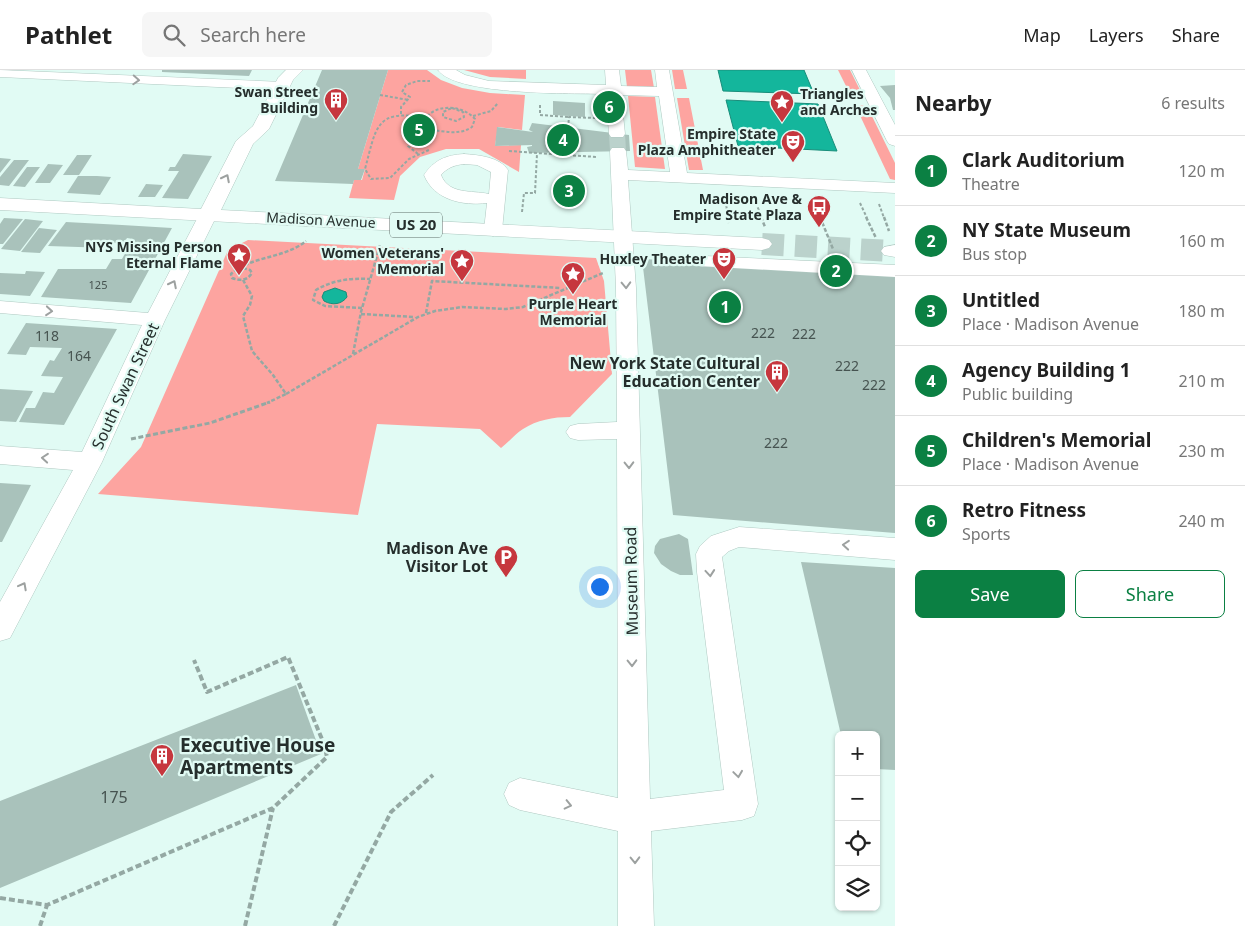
<!DOCTYPE html>
<html lang="en">
<head>
<meta charset="utf-8">
<style>
	:root { --surface:#fff; --page:#f6f6f6; --text:#222; --muted:#767676; --line:#e0e0e0; --accent:#0b8043 }
	body { margin:0; font-family:"Noto Sans",sans-serif; background:var(--page); color:var(--text) }
	.controls { position:absolute; right:15px; bottom:15px; display:grid; overflow:hidden; border-radius:8px; box-shadow:0 1px 4px #0004 }
	.controls button { width:45px; height:45px; display:grid; place-items:center; padding:0; border:0; border-bottom:1px solid var(--line); background:var(--surface); color:var(--text); font:25px sans-serif }
	.you { position:absolute; left:599px; top:516px; width:18px; height:18px; margin:-12px; border:4px solid #fff; border-radius:50%; background:#1a73e8; box-shadow:0 0 0 8px #1a73e833 }
	.badge { display:grid; place-items:center; width:32px; height:32px; border-radius:50%; background:var(--accent); color:#fff; font-size:16px; font-weight:700 }
	.pin { position:absolute; translate:-50% -50%; border:2px solid #fff; box-shadow:0 1px 5px #0006 }
	.list { margin:0; padding:0; list-style:none }
	h2 { display:flex; justify-content:space-between; align-items:center; height:65px; margin:0; padding:0 20px; font-size:21px }
	h2 small { font-size:16px; font-weight:400; color:var(--muted) }
	.list li { display:grid; grid-template-columns:32px 1fr auto; gap:15px; align-items:center; box-sizing:border-box; height:70px; padding:0 20px; border-top:1px solid var(--line) }
	.list b { display:block; font-size:19px; white-space:nowrap }
	.list p { margin:0; font-size:16px; white-space:nowrap; color:var(--muted) }
	.list em { font-size:16px; font-style:normal; color:var(--muted) }
	.actions { display:flex; gap:10px; padding:15px 20px }
	.actions a { flex:1; padding:11px 0; border:1px solid var(--accent); border-radius:8px; text-align:center; font-size:18px; color:var(--accent) }
	.actions .main { background:var(--accent); color:#fff }
	.icon { flex:none; width:28px; height:28px; fill:none; stroke:currentColor; stroke-width:2; stroke-linecap:round; stroke-linejoin:round }
	.map { position:relative; flex:none; width:895px; height:856px; overflow:hidden }
	header { display:flex; align-items:center; gap:30px; box-sizing:border-box; height:70px; padding:0 25px; background:var(--surface); border-bottom:1px solid var(--line) }
	header strong { font-size:24px }
	nav { display:flex; gap:28px; margin-inline-start:auto; font-size:18px }
	.search { width:350px; height:45px; background:var(--page); display:flex; align-items:center; gap:12px; box-sizing:border-box; padding:0 18px; border-radius:8px; color:var(--muted); font-size:19px }
	main { display:flex }
	aside { flex:1; background:var(--surface) }
	.map>svg:first-child { display:block }
	.green { fill:#fda4a0 }
	.water { fill:#14b69c; stroke:#198d7a }
	.building { fill:#a9c2bb }
	.lines { fill:none; stroke-linecap:round; stroke-linejoin:round }
	.minor-tunnel { stroke:#bbd2cc; stroke-width:16; stroke-dasharray:16 8; stroke-linecap:butt }
	.major-tunnel { stroke:#bbd2cc; stroke-width:22; stroke-dasharray:22 11; stroke-linecap:butt }
	.minor-casing { stroke:#afc8c1; stroke-width:1 }
	.major-casing { stroke:#afc8c1; stroke-width:1 }
	.path-far3 { stroke:#94a8a3; stroke-width:2; stroke-dasharray:3 2; stroke-linecap:butt }
	.path-far2 { stroke:#94a8a3; stroke-width:2.5; stroke-dasharray:4 2; stroke-linecap:butt }
	.path-far1 { stroke:#94a8a3; stroke-width:3; stroke-dasharray:5 2.5; stroke-linecap:butt }
	.path { stroke:#94a8a3; stroke-width:4; stroke-dasharray:6 3; stroke-linecap:butt }
	.minor { fill:#fff; fill-rule:evenodd }
	.major { fill:#fff; fill-rule:evenodd }
	.oneway { stroke:#9da1a0 }
	.labels { text-anchor:middle; stroke-width:4.5; stroke-linejoin:round; paint-order:stroke }
	.far-number-label { font-size:11px; fill:#465350 }
	.far-poi-label { font-size:14px; font-weight:bold; fill:#252e2c; stroke:#e1fbf4; text-anchor:end }
	.far-street-label { font-size:14px; fill:#252e2c; stroke:#e1fbf4 }
	.number-label { font-size:14px; fill:#465350 }
	.shield { fill:#e1fbf4; stroke:#5d6c68; stroke-width:1 }
	.shield-label { font-size:15px; font-weight:bold; fill:#252e2c }
	.poi-label { font-size:16px; font-weight:bold; fill:#252e2c; stroke:#e1fbf4; text-anchor:end }
	.street-label { font-size:16px; fill:#252e2c; stroke:#e1fbf4 }
	.near-number-label { font-size:16px; fill:#465350 }
	.near-poi-label { font-size:19px; font-weight:bold; fill:#252e2c; stroke:#e1fbf4; text-anchor:start }
</style>
</head>
<body>
<header>
<strong>Pathlet</strong>
<div class="search"><svg class="icon" aria-label="search" viewBox="0 0 24 24"><circle cx="10" cy="10" r="6"/><path d="M15 15l6 6"/></svg>Search here</div>
<nav><a>Map</a><a>Layers</a><a>Share</a></nav>
</header>
<main>
<div class="map">
<svg width="895" height="856" viewBox="0 0 895 856">
	<rect width="100%" height="100%" fill="#e1fbf4"/>
	<path class="green" d="M388 0H427L441 10 462 18 490 23 525 25 522 60 498 57 495 76 521 75 519 102 479 79H446L420 87 400 106 394 130 349 128 354 110H362L365 99H358Z
		M464 0H526V9L490 7Z
		M625 0H651L654 18 627 17Z
		M672 0H683L687 19H675Z
		M838 0H850L863 26H851Z
		M628 26 655 27 665 99 635 97Z
		M677 28H689L703 100H689Z
		M855 35 867 36 895 93V110L890 109Z
		M248 170 596 188 604 211 612 304 570 347C553 347 537 350 523 359 515 364 509 372 501 378L480 359 377 354 358 445 98 424 141 377 228 180Z"/>
	<path class="water" d="M718 0H804L814 24 723 21Z
		M726 30 818 34 837 81 738 76Z
		M335 218 346 222 347 227C342 234 333 236 324 231L322 227 324 222Z"/>
	<path class="building" d="M162 0H252L249 6 162 2Z
		M322 0H388L358 99H365L361 110H354L353 114 275 111Z
		M895 15V40H893L890 28 880 16Z
		M553 31 585 33V47L553 45Z
		M532 53 629 65 630 81 529 83 527 77 532 76V75L495 76 497 57 533 62 529 60Z
		M183 84 212 86 188 129 162 128 179 101H168L170 97H175Z
		M77 85H92L79 105H63Z
		M0 88 11 89 0 103Z
		M14 90H29L9 116 0 115V107Z
		M48 94 63 95 50 113H35Z
		M27 97H40L25 117 13 116Z
		M78 106H97L111 107 100 125 67 123Z
		M146 114 163 115 155 127H138Z
		M4 148 23 149 3 174H0V154Z
		M25 149 43 151 20 181 1 179Z
		M66 152 122 155 172 158 131 233 41 227 58 199H106L112 189H122L133 169 127 168 124 173H111L109 178 48 176Z
		M39 158 57 160 40 183 21 182Z
		M642 189 895 201V463L673 445Z
		M26 201 45 202 30 226 0 224V203L25 204Z
		M26 253 117 259 64 355 19 352 26 338H35L43 322 54 323 63 307 41 306 50 290 54 291 62 278 30 277 26 285 7 284Z
		M0 319 33 321 16 352 0 351Z
		M0 413 31 415 2 472H0Z
		M679 464 688 469 693 505H680L671 501 661 494 654 483 655 476 660 469Z
		M801 492 895 498V700L876 699V665H841Z
		M296 615 321 684 0 818V731Z"/>
	<g class="lines">
		<path class="minor-tunnel" d="M617 64 618 81"/>
		<path class="major-tunnel" d="M762 174 891 181"/>
		<g class="minor-casing">
			<path id="minor" d="M0 0 283 12 288 13 290 16 288 19 283 20 0 7Z
				M438 0H456L465 5 489 11 606 15 605 0H619L621 16 657 17 655 0H669L687 103 895 113V123L628 110 636 218 650 729 724 720 697 502 696 484 700 476 711 466 739 457 895 468V490L739 477 729 481 722 487 758 734 754 746 742 750 651 761 654 856H618V761L520 740 509 735 504 724 509 713 520 708 618 728 617 369 578 370 570 368 566 362 570 356 578 354 617 352 616 218 610 81 612 78H624L626 81 628 100 670 102 659 26 621 25 625 64 623 67H611L609 64 606 24C574 23 456 26 438 0Z
				M852 0H866L895 55V76L889 74 887 71Z
				M464 84C478 85 500 87 508 100L502 160 499 164 493 166 487 164 484 160 487 133C463 136 434 130 424 105 434 90 446 85 464 84ZM464 94 477 95 491 102 489 124C471 120 449 125 441 105 447 98 454 95 464 94Z
				M208 140 214 141 217 145 165 250 102 392 10 568 0 571V532L73 400 0 394V376L82 382 142 255 0 243V231L148 243 199 145 202 141Z
				M705 186 895 195V207L698 196 695 192 698 188Z"/>
		</g>
		<g class="major-casing">
			<path id="major" d="M286 0H303L293 10 269 59 253 74 221 140 762 168 769 170 772 174 769 178 762 180 0 140V128L201 139 236 71 253 56 278 8Z
				M895 175V187L884 185 881 181 884 177Z"/>
		</g>
		<path class="path-far3" d="M380 25 409 30
			M540 35V45L569 47
			M452 38 463 42 464 47 456 51 443 47V42Z
			M401 44V37L410 27 402 22 406 15 417 11H430
			M473 46 491 41 498 33
			M424 48C375 38 376 59 365 99L371 109 390 108 409 89 429 80
			M568 58 569 47 595 48
			M509 81 565 85
			M565 83V85L597 87
			M418 84 408 76C411 50 441 64 457 62 462 62 467 60 472 57L475 49C462 34 433 33 423 52L429 59
			M725 126 728 148
			M754 128 762 148
			M814 131 821 148
			M860 133 867 148
			M879 134 884 148
			M522 142 524 123H535L537 84"/>
		<path class="path-far2" d="M728 147 729 153
			M761 147 765 157
			M820 147 833 179
			M866 147 876 168
			M884 147 889 161
			M243 198 250 200 252 203C247 211 240 211 232 208L231 204C250 186 284 189 306 171
			M243 210 252 226 250 235 243 246 252 281 273 305 286 324 267 333
			M362 238 325 236 313 230 316 220C333 210 350 208 370 209
			M426 243 432 211 561 218
			M361 244 415 247
			M353 284 361 242 380 175
			M286 324 418 247 435 241 462 237 506 239 523 237 603 203"/>
		<path class="path-far1" d="M131 369 210 353 270 332"/>
		<path class="path" d="M0 828 47 835 273 738 327 687 324 674 288 587 207 622 194 590
			M40 856 47 835
			M245 856 273 738
			M334 856 391 742 433 705"/>
		<use href="#minor" class="minor"/>
		<use href="#major" class="major"/>
	</g>
	<defs><path id="oneway-chevron" d="M-2-3.5L2.5 0L-2 3.5" fill="none" stroke-width="1.6" stroke-linecap="round" stroke-linejoin="round" transform="scale(1.25)"/></defs>
	<g class="oneway">
		<use href="#oneway-chevron" transform="translate(136 10) rotate(3)"/>
		<use href="#oneway-chevron" transform="translate(226 108) rotate(-63)"/>
		<use href="#oneway-chevron" transform="translate(173 214) rotate(-63)"/>
		<use href="#oneway-chevron" transform="translate(626 215) rotate(88)"/>
		<use href="#oneway-chevron" transform="translate(49 241) rotate(5)"/>
		<use href="#oneway-chevron" transform="translate(45 388) rotate(-175)"/>
		<use href="#oneway-chevron" transform="translate(629 395) rotate(89)"/>
		<use href="#oneway-chevron" transform="translate(846 475) rotate(-175)"/>
		<use href="#oneway-chevron" transform="translate(710 503) rotate(85)"/>
		<use href="#oneway-chevron" transform="translate(23 516) rotate(-62)"/>
		<use href="#oneway-chevron" transform="translate(632 593) rotate(89)"/>
		<use href="#oneway-chevron" transform="translate(738 704) rotate(82)"/>
		<use href="#oneway-chevron" transform="translate(568 735) rotate(13)"/>
		<use href="#oneway-chevron" transform="translate(635 790) rotate(89)"/>
	</g>
	<defs>
		<g id="building-pin" transform="scale(1.25)"><path d="M0 17L-7.5 6A9.5 9.5 0 1 1 7.5 6Z" fill="#c6373e" stroke="#e1fbf4"/><path d="M-4-6H4V6H1V3H-1V6H-4ZM-2.5-4.3h1.7v1.8h-1.7ZM.8-4.3h1.7v1.8H.8ZM-2.5-1h1.7V.8h-1.7ZM.8-1h1.7V.8H.8Z" fill="#fff"/></g>
		<g id="sight-pin" transform="scale(1.25)"><path d="M0 17L-7.5 6A9.5 9.5 0 1 1 7.5 6Z" fill="#c6373e" stroke="#e1fbf4"/><path d="M0-6L1.8-2.2L6-1.7L2.9 1.2L3.7 5.4L0 3.3L-3.7 5.4L-2.9 1.2L-6-1.7L-1.8-2.2Z" fill="#fff"/></g>
		<g id="theatre-pin" transform="scale(1.25)"><path d="M0 17L-7.5 6A9.5 9.5 0 1 1 7.5 6Z" fill="#c6373e" stroke="#e1fbf4"/><path d="M-5-5.5Q0-4 5-5.5V0Q5 5 0 6Q-5 5-5 0ZM-3.3-2.5H-1v1.5H-3.3ZM1-2.5H3.3v1.5H1ZM-2.8 1Q0 5.5 2.8 1Z" fill="#fff"/></g>
		<g id="bus-pin" transform="scale(1.25)"><path d="M0 17L-7.5 6A9.5 9.5 0 1 1 7.5 6Z" fill="#c6373e" stroke="#e1fbf4"/><path d="M-5-6H5V4H4V6H2V4H-2V6H-4V4H-5ZM-3.5-4V0h7V-4ZM-3.5 1.2v1.5H-2V1.2ZM2 1.2v1.5H3.5V1.2Z" fill="#fff"/></g>
		<g id="parking-pin" transform="scale(1.25)"><path d="M0 17L-7.5 6A9.5 9.5 0 1 1 7.5 6Z" fill="#c6373e" stroke="#e1fbf4"/><path d="M-3.5-5.5H1a3.5 3.5 0 0 1 0 7H-1V5.5H-3.5ZM-1-3.4V-.6H.8a1.4 1.4 0 0 0 0-2.8Z" fill="#fff"/></g>
	</defs>
	<g fill-rule="evenodd">
		<use href="#building-pin" x="336" y="30"/>
		<use href="#sight-pin" x="782" y="32"/>
		<use href="#theatre-pin" x="793" y="72"/>
		<use href="#bus-pin" x="819" y="137"/>
		<use href="#sight-pin" x="239" y="185"/>
		<use href="#theatre-pin" x="724" y="189"/>
		<use href="#sight-pin" x="462" y="191"/>
		<use href="#sight-pin" x="573" y="204"/>
		<use href="#building-pin" x="777" y="302"/>
		<use href="#parking-pin" x="506" y="487"/>
		<use href="#building-pin" x="162" y="686"/>
	</g>
	<g class="labels">
		<g class="far-number-label">
			<text x="98" y="219">125</text>
		</g>
		<g class="far-poi-label">
			<text x="318" y="27">Swan Street<tspan x="318" dy="16">Building</tspan></text>
			<text x="800" y="29" text-anchor="start">Triangles<tspan x="800" dy="16">and Arches</tspan></text>
			<text x="776" y="69">Empire State<tspan x="776" dy="16">Plaza Amphitheater</tspan></text>
			<text x="802" y="134">Madison Ave &amp;<tspan x="802" dy="16">Empire State Plaza</tspan></text>
			<text x="222" y="182">NYS Missing Person<tspan x="222" dy="16">Eternal Flame</tspan></text>
			<text x="444" y="188">Women Veterans'<tspan x="444" dy="16">Memorial</tspan></text>
			<text x="706" y="194">Huxley Theater</text>
			<text x="573" y="239" text-anchor="middle">Purple Heart<tspan x="573" dy="16">Memorial</tspan></text>
		</g>
		<g class="far-street-label">
			<text transform="translate(321 150) rotate(3)" y="5">Madison Avenue</text>
		</g>
		<g class="number-label">
			<text x="763" y="268">222</text>
			<text x="804" y="269">222</text>
			<text x="47" y="271">118</text>
			<text x="79" y="291">164</text>
			<text x="847" y="301">222</text>
			<text x="874" y="320">222</text>
			<text x="776" y="378">222</text>
		</g>
		<rect class="shield" x="390" y="142.5" width="52" height="25" rx="4"/>
		<g class="shield-label">
			<text x="416" y="160">US 20</text>
		</g>
		<g class="poi-label">
			<text x="760" y="299">New York State Cultural<tspan x="760" dy="18">Education Center</tspan></text>
			<text x="488" y="484">Madison Ave<tspan x="488" dy="18">Visitor Lot</tspan></text>
		</g>
		<g class="street-label">
			<text transform="translate(125 316) rotate(-65)" y="6">South Swan Street</text>
			<text transform="translate(631 511) rotate(-91)" y="6">Museum Road</text>
		</g>
		<g class="near-number-label">
			<text x="114" y="733">175</text>
		</g>
		<g class="near-poi-label">
			<text x="180" y="682">Executive House<tspan x="180" dy="22">Apartments</tspan></text>
		</g>
	</g>
</svg>
<div class="controls">
<button>+</button>
<button>−</button>
<button><svg class="icon" aria-label="locate" viewBox="0 0 24 24"><circle cx="12" cy="12" r="6"/><path d="M12 2v4M12 18v4M2 12h4M18 12h4"/></svg></button>
<button><svg class="icon" aria-label="layers" viewBox="0 0 24 24"><path d="M12 4l9 5-9 5-9-5zM3 14l9 5 9-5"/></svg></button>
</div>
<div class="you"></div>
<div class="pin badge" style="left:725px;top:237px">1</div>
<div class="pin badge" style="left:836px;top:201px">2</div>
<div class="pin badge" style="left:569px;top:121px">3</div>
<div class="pin badge" style="left:563px;top:70px">4</div>
<div class="pin badge" style="left:419px;top:60px">5</div>
<div class="pin badge" style="left:609px;top:37px">6</div>
</div>
<aside>
<h2>Nearby<small>6 results</small></h2>
<ul class="list">
<li><span class="badge">1</span><div><b>Clark Auditorium</b><p>Theatre</p></div><em>120 m</em></li>
<li><span class="badge">2</span><div><b>NY State Museum</b><p>Bus stop</p></div><em>160 m</em></li>
<li><span class="badge">3</span><div><b>Untitled</b><p>Place · Madison Avenue</p></div><em>180 m</em></li>
<li><span class="badge">4</span><div><b>Agency Building 1</b><p>Public building</p></div><em>210 m</em></li>
<li><span class="badge">5</span><div><b>Children's Memorial</b><p>Place · Madison Avenue</p></div><em>230 m</em></li>
<li><span class="badge">6</span><div><b>Retro Fitness</b><p>Sports</p></div><em>240 m</em></li>
</ul>
<div class="actions"><a class="main">Save</a><a>Share</a></div>
</aside>
</main>
</body>
</html>
